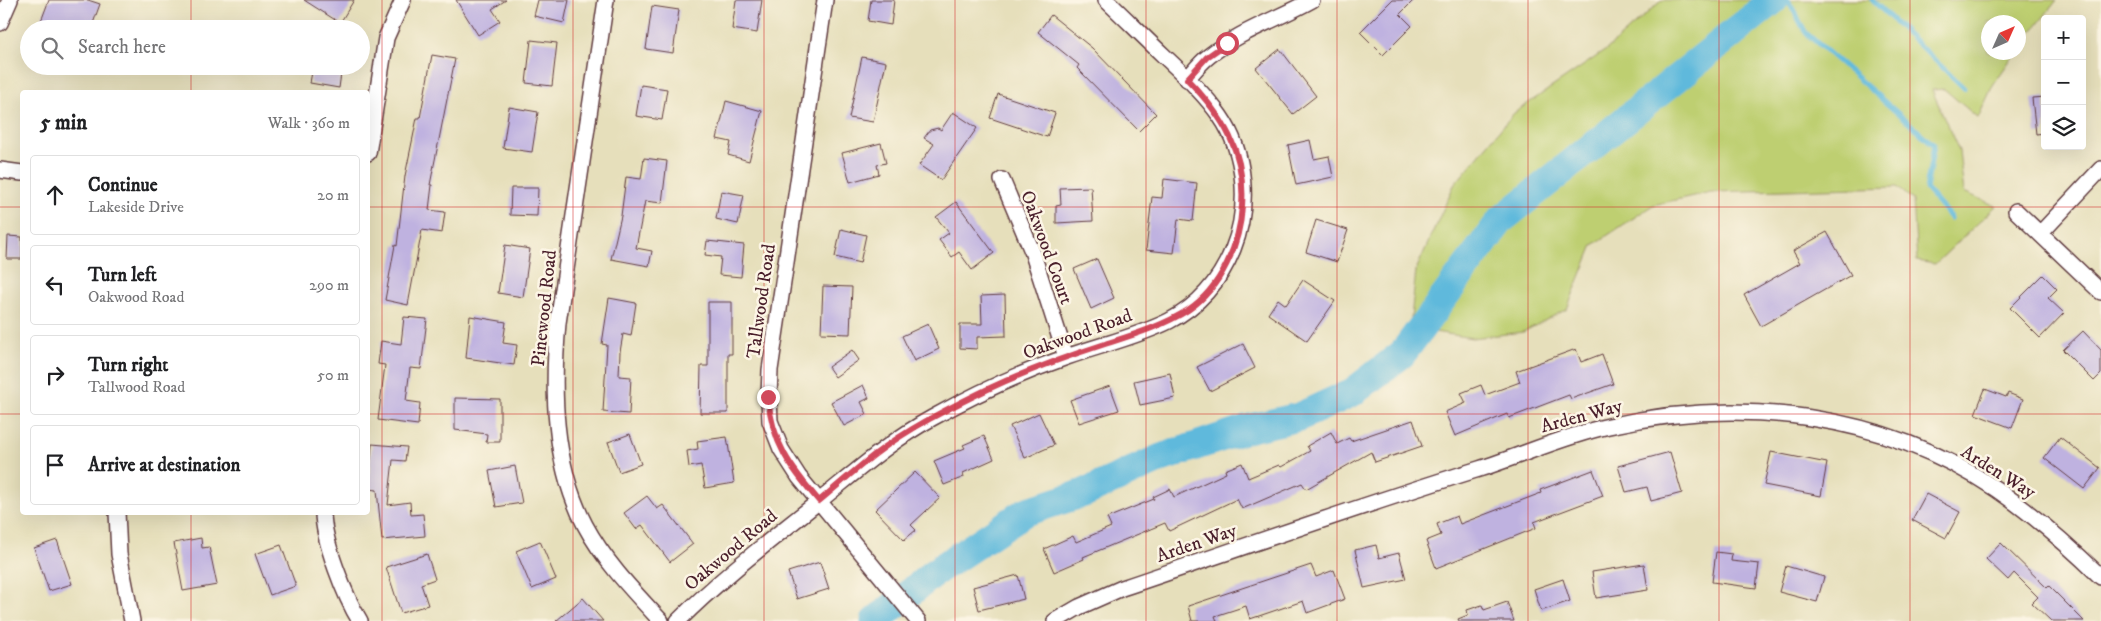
<!DOCTYPE html>
<html lang="en">
<head>
<meta charset="utf-8">
<style>
	:root { --surface:#fff; --page:#f6f6f6; --text:#202124; --muted:#757577; --line:#e0e0e0 }
	body { margin:0; font-family:"IM FELL DW Pica",serif; background:var(--page); color:var(--text) }
	.controls { position:absolute; right:15px; top:15px; display:grid; overflow:hidden; border-radius:5px; box-shadow:0 5px 20px #0002 }
	.controls button { width:45px; height:45px; display:grid; place-items:center; padding:0; border:0; border-bottom:1px solid var(--line); background:var(--surface); color:var(--text); font:25px sans-serif }
	.compass { position:absolute; left:1981px; top:15px; width:45px; height:45px; border-radius:50%; background:var(--surface); box-shadow:0 5px 20px #0002; rotate:45deg }
	.stop { position:absolute; width:15px; height:15px; margin:-11px; border:4px solid #d1495b; border-radius:50%; background:#fff }
	.stop.end { background:#d1495b; border-color:#fff; box-shadow:0 1px 5px #0008 }
	.list { margin:0; padding:0; list-style:none }
	h2 { display:flex; justify-content:space-between; align-items:center; height:65px; margin:0; padding:0 20px; font-size:21px }
	h2 small { font-size:16px; font-weight:400; color:var(--muted) }
	.list li { display:grid; grid-template-columns:32px 1fr auto; gap:15px; align-items:center; box-sizing:border-box; height:80px; margin:0 10px 10px; padding:0 10px; border:1px solid var(--line); border-radius:5px }
	.list b { display:block; font-size:19px; white-space:nowrap }
	.list p { margin:0; font-size:16px; white-space:nowrap; color:var(--muted) }
	.list em { font-size:16px; font-style:normal; color:var(--muted) }
	.icon { flex:none; width:28px; height:28px; fill:none; stroke:currentColor; stroke-width:2; stroke-linecap:round; stroke-linejoin:round }
	.map { position:relative; flex:none; width:2101px; height:621px; overflow:hidden }
	.search { position:absolute; background:var(--surface); box-shadow:0 5px 20px #0002; left:20px; top:20px; width:350px; height:55px; display:flex; align-items:center; gap:12px; box-sizing:border-box; padding:0 18px; border-radius:28px; color:var(--muted); font-size:19px }
	.panel { position:absolute; background:var(--surface); box-shadow:0 5px 20px #0002; left:20px; top:90px; width:350px; height:425px; border-radius:5px }
	.map>svg:first-child { display:block }
	.green { fill:#becf71; stroke:#84774e }
	.lines { fill:none; stroke-linecap:round; stroke-linejoin:round }
	.stream { stroke:#5eb9dc; stroke-width:5 }
	.river { stroke:#5eb9dc; stroke-width:29 }
	.building { fill:#bfb2e0 }
	.minor-casing { stroke:#613c41; stroke-width:18 }
	.minor { stroke:#fff; stroke-width:15 }
	.route { stroke:#d1495b; stroke-width:6 }
	.grid { fill:none; stroke:#d62828; stroke-width:1; stroke-opacity:0.55 }
	.labels { text-anchor:middle; stroke-width:5; stroke-linejoin:round; paint-order:stroke }
	.street-label { font-size:19px; fill:#4a1f2b; stroke:#fcf5e5 }
</style>
</head>
<body>
<div class="map">
<svg width="2101" height="621" viewBox="0 0 2101 621">
	<rect width="100%" height="100%" fill="#fcf5e5"/>
	<filter id="ink" filterUnits="userSpaceOnUse"><feTurbulence type="fractalNoise" baseFrequency=".02" numOctaves="2"/><feDisplacementMap in="SourceGraphic" scale="10" xChannelSelector="R" yChannelSelector="G"/><feConvolveMatrix kernelMatrix="1 2 1 2 8 2 1 2 1" color-interpolation-filters="sRGB"/></filter>
	<filter id="wash" filterUnits="userSpaceOnUse"><feTurbulence type="fractalNoise" baseFrequency=".0096" numOctaves="4" result="noise"/><feDisplacementMap in="SourceGraphic" scale="20" xChannelSelector="R" yChannelSelector="G"/><feGaussianBlur stdDeviation="1.12" result="paint"/><feColorMatrix in="noise" values="0 0 0 0 0 0 0 0 0 0 0 0 0 0 0 0 0 1.4 0 .05"/><feComposite in="paint" operator="in"/></filter>
	<g filter="url(#wash)">
		<rect width="100%" height="100%" fill="#e6dfbb"/>
		<path class="green" d="M1662 0H2057L2019 48 2018 22H1988V52L2015 53 1993 85 1978 118 1944 89 1932 90 1959 151 1964 192 1996 206 1935 264 1917 261 1913 200 1897 187 1711 192 1653 205 1593 245 1567 309 1523 332 1472 338 1410 328 1416 270 1454 185 1514 113 1606 50Z"/>
		<g class="lines">
			<path class="stream" d="M1788 0 1806 33 1934 145 1926 189 1951 218
				M1872 0 1964 88"/>
			<path class="river" d="M875 621 938 570 1025 512 1084 493 1161 458 1246 429 1299 417 1353 392 1402 354 1501 220 1774 0"/>
		</g>
		<g id="blocks">
			<path class="building" d="M49 0H88L100 4 91 29H38Z
				M304 0H354L340 23Z
				M456 0H506L492 9 500 21 478 35Z
				M538 0H569L564 23 534 16Z
				M736 0H762L757 33 732 29Z
				M871 0H894L891 25 868 21Z
				M1392 0H1414L1400 14 1412 26 1383 55 1360 32Z
				M652 6 679 10 673 53 646 49Z
				M1051 15 1092 48 1156 114 1139 131 1077 68 1079 65 1038 32Z
				M531 40 557 43 552 86 526 83Z
				M1280 49 1316 96 1293 114 1256 68Z
				M432 55 455 59 430 185H432L429 210 445 212 442 233 422 230 408 305 385 300 395 245 397 246 405 176 417 118H420Z
				M862 57 886 62 873 122 849 118Z
				M313 66H342L339 88 310 83Z
				M641 85 667 89 662 120 636 116Z
				M998 94 1055 113 1047 137 990 118Z
				M2045 97V133L2036 134 2032 98Z
				M726 101 762 111 749 161 728 155 731 142 717 139Z
				M509 107 538 112 532 152 503 148Z
				M953 112 977 128 941 180 919 165 934 144 924 138 930 130 938 128 941 130Z
				M1310 140 1314 159 1329 156 1333 177 1296 185 1288 145Z
				M881 143 886 163 877 165 879 174 850 182 842 153Z
				M644 158 667 161 662 203 645 201 636 248 652 251 649 266 611 259 621 216 626 177 641 179Z
				M1164 179 1197 183 1193 221 1178 219 1174 253 1146 250 1152 197 1162 198Z
				M1091 187 1093 221 1056 223V206L1061 205 1060 188Z
				M511 188H538L537 216 510 215Z
				M721 191 744 195 738 224 716 219Z
				M956 202 994 253 972 270 959 252 952 257 939 240 949 233 936 217Z
				M1316 220 1348 230 1337 262 1306 252Z
				M841 229 866 235 860 263 835 257Z
				M1827 232 1851 275 1761 326 1744 295 1800 263 1793 251Z
				M8 236 22 237V259H7Z
				M707 241 744 245 741 277 719 275 721 257 705 255Z
				M505 245 530 249 523 297 498 293Z
				M1097 259 1114 298 1091 309 1074 269Z
				M2043 275 2057 289 2048 298 2064 313 2040 338 2010 308Z
				M1303 280 1335 301 1307 341 1268 314 1278 299 1286 305Z
				M823 286 852 287 850 334 821 333Z
				M1005 295 1006 336 977 337V349L960 348V324H982L981 296Z
				M609 298 636 303 631 336 623 334 620 352 619 376 631 377 629 414 603 412 607 345 602 344Z
				M708 302H732V354H728V413H700L701 366H708Z
				M470 316 506 322 503 343 517 345 514 365 466 358Z
				M404 317 427 319 421 369 410 368 406 401 420 403 418 425 378 420 385 365 378 364 381 341 401 344Z
				M928 324 939 349 914 361 902 336Z
				M2083 331 2101 350V374L2094 381 2063 350Z
				M1243 344 1255 368 1210 391 1197 367Z
				M1576 349 1581 362 1602 354 1613 384 1571 399 1569 395 1509 418 1507 414 1455 436 1445 412 1466 403 1461 393 1481 385 1485 395 1520 382 1516 371Z
				M852 350 859 360 835 377 828 367Z
				M1170 373 1175 398 1140 405 1134 381Z
				M863 385 869 398 861 402 867 414 844 426 831 402Z
				M1110 386 1119 410 1079 423 1070 400Z
				M1985 389 2006 397 2008 393 2023 399 2012 428 1975 414Z
				M455 398 500 399V442H486L487 434 455 430Z
				M1039 413 1054 445 1025 458 1010 426Z
				M1413 420 1422 446 1375 462 1371 452 1306 489 1302 483 1242 509 1237 499 1169 531 1165 523 1083 557 1084 559 1054 572 1044 549 1073 536 1076 542 1111 527 1107 518 1154 499 1153 497 1170 489 1174 497 1226 473 1225 470 1242 463 1248 478 1279 465 1281 467 1310 451 1307 446 1331 432 1337 444 1349 438 1351 441Z
				M630 434 641 464 619 472 608 442Z
				M984 436 994 459 963 473 964 477 944 485 934 461 965 448 963 445Z
				M727 437 734 483 705 488 701 465 689 467 687 451 698 449 697 441Z
				M2060 437 2100 468 2084 489 2044 458Z
				M372 444 407 447 405 461 393 460 388 505 410 502 411 515 423 514 425 536 382 540 377 490 368 489Z
				M1670 452 1682 493 1651 501 1647 487 1626 492 1618 466Z
				M1771 452 1827 463 1821 496 1764 485Z
				M515 466 522 503 496 507 489 471Z
				M1593 470 1603 496 1534 522 1536 528 1436 568 1426 541 1441 535 1437 524 1457 516 1460 524 1541 493 1540 490Z
				M915 472 940 498 911 525 916 530 904 540 875 510Z
				M1926 494 1960 512 1946 538 1912 520Z
				M647 496 657 509 663 505 693 544 670 562 642 525 636 529 624 513Z
				M201 538 202 548 209 547 217 585 183 591 174 543Z
				M57 540 72 584 49 591 34 548Z
				M540 541 556 579 532 589 516 551Z
				M2001 543 2047 588 2049 586 2084 621H2051L2032 603 2038 597 2014 573 2008 580 1986 559Z
				M281 545 296 586 270 595 255 554Z
				M1376 545 1379 558 1399 553 1406 579 1364 588 1355 550Z
				M1716 552 1732 554 1731 561 1759 564 1756 588 1712 582Z
				M427 554 435 579 421 584 428 605 401 613 386 567Z
				M820 562 829 589 797 599 788 572Z
				M1644 564 1648 590 1596 598 1592 572Z
				M1311 565 1316 577 1334 570 1345 599 1307 613 1303 601 1250 619 1246 606 1215 616 1217 621H1192L1188 606Z
				M1786 566 1824 577 1817 602 1779 592Z
				M1018 575 1024 599 979 610 973 587Z
				M1563 579 1570 601 1541 611 1534 589Z
				M583 598 603 621H556Z
				M1507 602 1514 621H1459L1458 619 1468 615 1467 610 1482 605 1484 610Z"/>
		</g>
	</g>
	<g filter="url(#ink)">
		<use href="#blocks" fill-opacity="0" stroke="#613c41" stroke-width="1"/>
		<g class="lines">
			<g class="minor-casing">
				<path id="minor" d="M606 0 558 323C552 390 553 464 585 525 604 561 634 592 661 621
					M825 0 770 370 769 397 770 421 781 449 799 477 918 621
					M0 23 10 0
					M1187 79C1194 71 1201 62 1209 56 1240 31 1278 19 1312 0
					M368 153 386 38 403 0
					M0 170 22 173
					M1002 180 1032 251 1066 357
					M2016 211 2101 292
					M2040 234 2101 169
					M117 512 119 554 132 621
					M323 512C323 541 345 597 360 621
					M678 621C720 579 767 543 813 506 852 475 888 442 932 418 975 394 1020 373 1067 357 1100 345 1137 337 1169 321 1200 305 1220 281 1233 249 1250 207 1246 153 1220 116 1204 93 1183 74 1163 55 1144 37 1125 18 1106 0
					M1055 621 1079 607 1122 588C1241 548 1359 506 1479 469 1523 455 1564 436 1609 426 1741 396 1883 413 1996 489 2034 515 2068 545 2101 577"/>
			</g>
			<use href="#minor" class="minor"/>
		</g>
	</g>
	<g class="lines" filter="url(#ink)">
		<path class="route" d="M768 397C772 443 790 467 819 501 837 486 855 470 874 455 909 428 949 408 988 389 1026 371 1065 357 1105 344 1133 335 1163 326 1188 310 1221 288 1240 244 1242 206 1246 152 1223 116 1187 79L1207 57 1227 43"/>
	</g>
	<path class="grid" d="M191 0V29M382 0V621M573 0V621M764 0V621M955 0V621M1146 0V621M1337 0V621M1528 0V621M1719 0V621M1910 0V621M191 66V92M0 207H22M368 207H2101M0 414H22M368 414H2101M191 512V621"/>
	<g class="labels">
		<g class="street-label">
			<text transform="translate(1048 247) rotate(70)" y="7">Oakwood Court</text>
			<text transform="translate(760 301) rotate(-82)" y="7">Tallwood Road</text>
			<text transform="translate(543 308) rotate(-84)" y="7">Pinewood Road</text>
			<text transform="translate(1077 333) rotate(-20)" y="7">Oakwood Road</text>
			<text transform="translate(1581 415) rotate(-15)" y="7">Arden Way</text>
			<text transform="translate(1999 471) rotate(32)" y="7">Arden Way</text>
			<text transform="translate(1196 542) rotate(-19)" y="7">Arden Way</text>
			<text transform="translate(730 549) rotate(-40)" y="7">Oakwood Road</text>
		</g>
	</g>
</svg>
<div class="controls">
<button>+</button>
<button>−</button>
<button><svg class="icon" aria-label="layers" viewBox="0 0 24 24"><path d="M12 4l9 5-9 5-9-5zM3 14l9 5 9-5"/></svg></button>
</div>
<svg class="compass" viewBox="-18 -18 36 36"><path d="M0-13l5 13h-10z" fill="#e53935"/><path d="M0 13l5-13h-10z" fill="#757577"/></svg>
<div class="stop" style="left:1227px;top:43px"></div>
<div class="stop end" style="left:768px;top:397px"></div>
<div class="search"><svg class="icon" aria-label="search" viewBox="0 0 24 24"><circle cx="10" cy="10" r="6"/><path d="M15 15l6 6"/></svg>Search here</div>
<section class="panel">
<h2>5 min<small>Walk · 360 m</small></h2>
<ul class="list">
<li><svg class="icon" aria-label="ahead" viewBox="0 0 24 24"><path d="M12 20V5M6 11l6-6 6 6"/></svg><div><b>Continue</b><p>Lakeside Drive</p></div><em>20 m</em></li>
<li><svg class="icon" aria-label="left" viewBox="0 0 24 24"><path d="M17 20v-9H6M10 6l-5 5 5 5"/></svg><div><b>Turn left</b><p>Oakwood Road</p></div><em>290 m</em></li>
<li><svg class="icon" aria-label="right" viewBox="0 0 24 24"><path d="M7 20v-9h11M14 6l5 5-5 5"/></svg><div><b>Turn right</b><p>Tallwood Road</p></div><em>50 m</em></li>
<li><svg class="icon" aria-label="arrive" viewBox="0 0 24 24"><path d="M6 21V4h12l-3 4 3 4H6"/></svg><div><b>Arrive at destination</b></div></li>
</ul>
</section>
</div>
</body>
</html>
